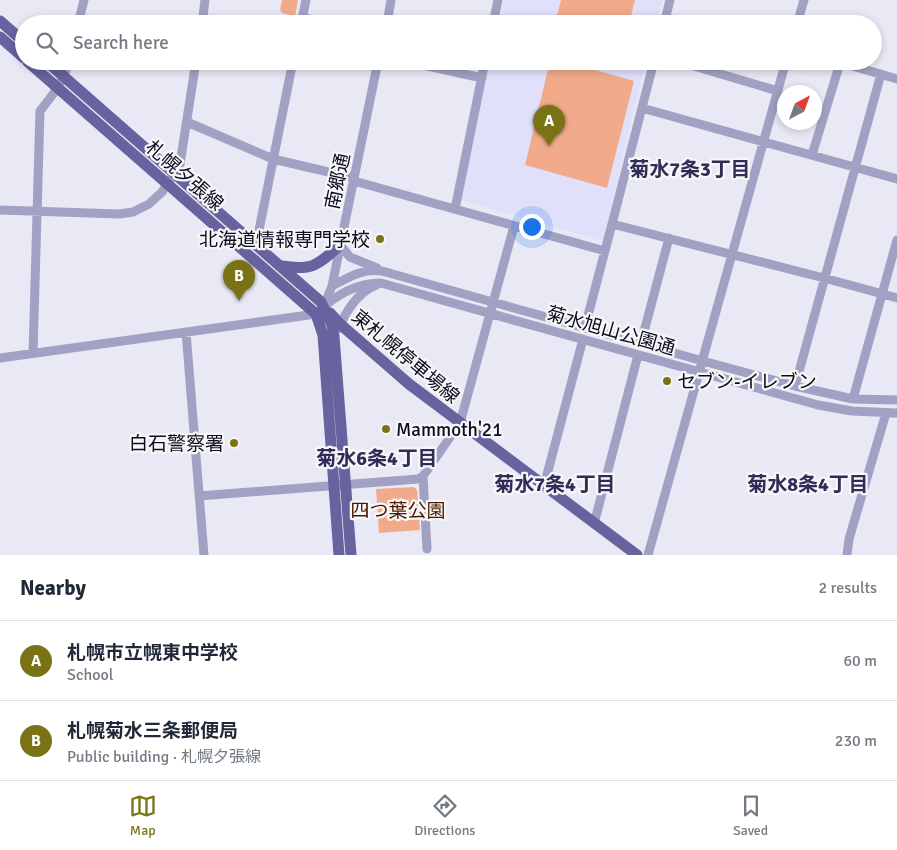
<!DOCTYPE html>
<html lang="en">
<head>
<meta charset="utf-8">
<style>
	:root { --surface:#fff; --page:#f6f6f7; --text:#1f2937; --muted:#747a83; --line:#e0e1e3; --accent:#797315 }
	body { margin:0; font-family:Signika,"Noto Sans JP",sans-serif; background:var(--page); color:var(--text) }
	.compass { position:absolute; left:777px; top:85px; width:45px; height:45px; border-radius:50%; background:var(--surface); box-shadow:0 2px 8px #0003; rotate:41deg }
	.you { position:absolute; left:531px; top:226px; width:18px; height:18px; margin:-12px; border:4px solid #fff; border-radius:50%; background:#1a73e8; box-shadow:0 0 0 8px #1a73e833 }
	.badge { display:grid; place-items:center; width:32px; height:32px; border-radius:50%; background:var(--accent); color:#fff; font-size:16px; font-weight:700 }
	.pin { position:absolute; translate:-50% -41px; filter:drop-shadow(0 1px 2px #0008) }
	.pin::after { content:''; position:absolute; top:26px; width:18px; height:15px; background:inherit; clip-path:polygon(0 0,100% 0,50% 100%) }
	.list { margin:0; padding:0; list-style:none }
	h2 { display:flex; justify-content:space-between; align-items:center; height:65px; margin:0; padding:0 20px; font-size:21px }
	h2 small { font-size:16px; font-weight:400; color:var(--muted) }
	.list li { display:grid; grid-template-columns:32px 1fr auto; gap:15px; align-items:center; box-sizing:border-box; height:80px; padding:0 20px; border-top:1px solid var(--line) }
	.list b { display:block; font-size:19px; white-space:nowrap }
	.list p { margin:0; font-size:16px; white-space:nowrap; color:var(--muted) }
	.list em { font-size:16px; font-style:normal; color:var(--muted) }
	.icon { flex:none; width:28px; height:28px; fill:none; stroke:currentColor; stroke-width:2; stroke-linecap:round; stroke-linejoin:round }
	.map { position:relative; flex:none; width:897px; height:555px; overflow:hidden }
	.search { position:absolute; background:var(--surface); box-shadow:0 2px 8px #0003; left:15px; right:15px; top:15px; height:55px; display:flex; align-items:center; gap:12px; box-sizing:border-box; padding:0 18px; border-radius:28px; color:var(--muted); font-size:19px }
	.sheet { height:225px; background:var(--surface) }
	nav { display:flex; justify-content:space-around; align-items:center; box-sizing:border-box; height:70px; border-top:1px solid var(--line); background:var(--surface); font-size:14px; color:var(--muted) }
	nav a { display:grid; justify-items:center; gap:2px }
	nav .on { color:var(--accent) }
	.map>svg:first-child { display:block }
	.built { fill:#e0e0fb }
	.green { fill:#f1ab8a }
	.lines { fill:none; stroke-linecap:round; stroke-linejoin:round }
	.minor { stroke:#a1a1c3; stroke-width:9 }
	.major { stroke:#66639f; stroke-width:11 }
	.poi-dot { fill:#797315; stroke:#f7f7f7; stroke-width:2 }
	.labels { text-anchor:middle; stroke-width:4.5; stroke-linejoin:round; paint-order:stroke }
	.street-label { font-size:19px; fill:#0d0b1f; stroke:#f7f7f7 }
	.poi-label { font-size:19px; fill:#0d0b1f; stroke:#f7f7f7; text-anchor:end }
	.park-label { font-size:19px; fill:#4b1900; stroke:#f7f7f7 }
	.neighbourhood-label { font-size:20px; font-weight:bold; fill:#302b59; stroke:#f7f7f7 }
</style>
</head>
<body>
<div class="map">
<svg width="897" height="555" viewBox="0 0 897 555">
	<rect width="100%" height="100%" fill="#e9e9f5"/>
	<path class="built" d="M504 0H663L656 24H499Z
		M490 61H646L603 241 461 200Z"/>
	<path class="green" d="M282 0H298L295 16 282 13 280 10Z
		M561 0H635L629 24H555Z
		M550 61H564L634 81 607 188 525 165Z
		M587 61H619L617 69Z
		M414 487 417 490 420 530 379 533 376 489Z"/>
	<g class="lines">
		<path class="minor" d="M302 17 327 24
			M78 24 84 0
			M202 24 205 0
			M301 24 306 0
			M387 24 391 0
			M493 24 498 0
			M664 24 670 0
			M797 24 804 0
			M405 61 482 78
			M677 61 778 91
			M835 61 897 79
			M642 108 897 179
			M187 122 273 159 354 178
			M812 155 840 63
			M354 181 605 251
			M455 209 485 61
			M0 210 119 214 133 212 149 204 162 192 180 164 196 61
			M612 224 654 61
			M254 242 258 235 293 61
			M340 245 350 257 377 268
			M332 286C349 277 363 268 382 271L703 361 795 386 853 399 897 400
			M324 306 332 286 378 61
			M585 327 612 224 824 278 897 298
			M338 329C347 310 357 293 376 285
			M186 332 204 555
			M641 343 669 238
			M33 353 40 111C52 96 64 81 69 61
			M0 358 316 314C334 296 355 283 381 283L818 405 852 411 897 413
			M795 386 881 74
			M853 399 897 240
			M423 476 427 549
			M544 486 583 339
			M199 496 418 479 423 476 460 423 514 226
			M594 524 638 355
			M648 555 786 61
			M847 555 849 539 886 413"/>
		<path class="major" d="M0 21 24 42
			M0 37 24 58
			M27 61 316 314 323 335 339 555
			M46 61 321 302 332 325 334 337 351 555
			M282 266C312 271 318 265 340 245
			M330 313 340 324 409 384 637 555"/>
	</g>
	<g class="poi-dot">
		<circle cx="380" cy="239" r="5"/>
		<circle cx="667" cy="381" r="5"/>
		<circle cx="386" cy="429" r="5"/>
		<circle cx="234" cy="443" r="5"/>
	</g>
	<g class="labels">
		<g class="street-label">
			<text transform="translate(185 175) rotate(41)" y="7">札幌夕張線</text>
			<text transform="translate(337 181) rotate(-78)" y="7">南郷通</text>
			<text transform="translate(611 330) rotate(16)" y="7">菊水旭山公園通</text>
			<text transform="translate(406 356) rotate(40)" y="7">東札幌停車場線</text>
		</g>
		<g class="poi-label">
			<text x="370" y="246">北海道情報専門学校</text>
			<text x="677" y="388" text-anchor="start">セブン-イレブン</text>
			<text x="396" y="436" text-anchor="start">Mammoth'21</text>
			<text x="224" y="450">白石警察署</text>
		</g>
		<g class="park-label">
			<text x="398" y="517">四つ葉公園</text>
		</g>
		<g class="neighbourhood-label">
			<text x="690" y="176">菊水7条3丁目</text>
			<text x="377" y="465">菊水6条4丁目</text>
			<text x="555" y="491">菊水7条4丁目</text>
			<text x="808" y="491">菊水8条4丁目</text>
		</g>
	</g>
</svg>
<svg class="compass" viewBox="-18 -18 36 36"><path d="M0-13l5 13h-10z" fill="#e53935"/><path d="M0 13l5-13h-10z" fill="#747a83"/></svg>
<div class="you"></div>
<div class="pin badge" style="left:549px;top:146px">A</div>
<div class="pin badge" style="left:239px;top:301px">B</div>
<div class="search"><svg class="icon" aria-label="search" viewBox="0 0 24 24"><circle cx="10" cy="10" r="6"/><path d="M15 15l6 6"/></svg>Search here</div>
</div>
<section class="sheet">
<h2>Nearby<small>2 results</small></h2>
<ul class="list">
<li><span class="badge">A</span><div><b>札幌市立幌東中学校</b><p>School</p></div><em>60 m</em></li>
<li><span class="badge">B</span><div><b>札幌菊水三条郵便局</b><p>Public building · 札幌夕張線</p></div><em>230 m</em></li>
</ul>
</section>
<nav>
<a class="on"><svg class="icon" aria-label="map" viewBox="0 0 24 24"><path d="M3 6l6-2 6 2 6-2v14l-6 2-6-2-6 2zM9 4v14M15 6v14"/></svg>Map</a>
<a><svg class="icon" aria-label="directions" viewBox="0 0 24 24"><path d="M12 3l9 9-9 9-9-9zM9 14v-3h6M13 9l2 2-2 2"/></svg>Directions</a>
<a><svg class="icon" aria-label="saved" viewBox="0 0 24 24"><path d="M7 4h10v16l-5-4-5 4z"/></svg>Saved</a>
</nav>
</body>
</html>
